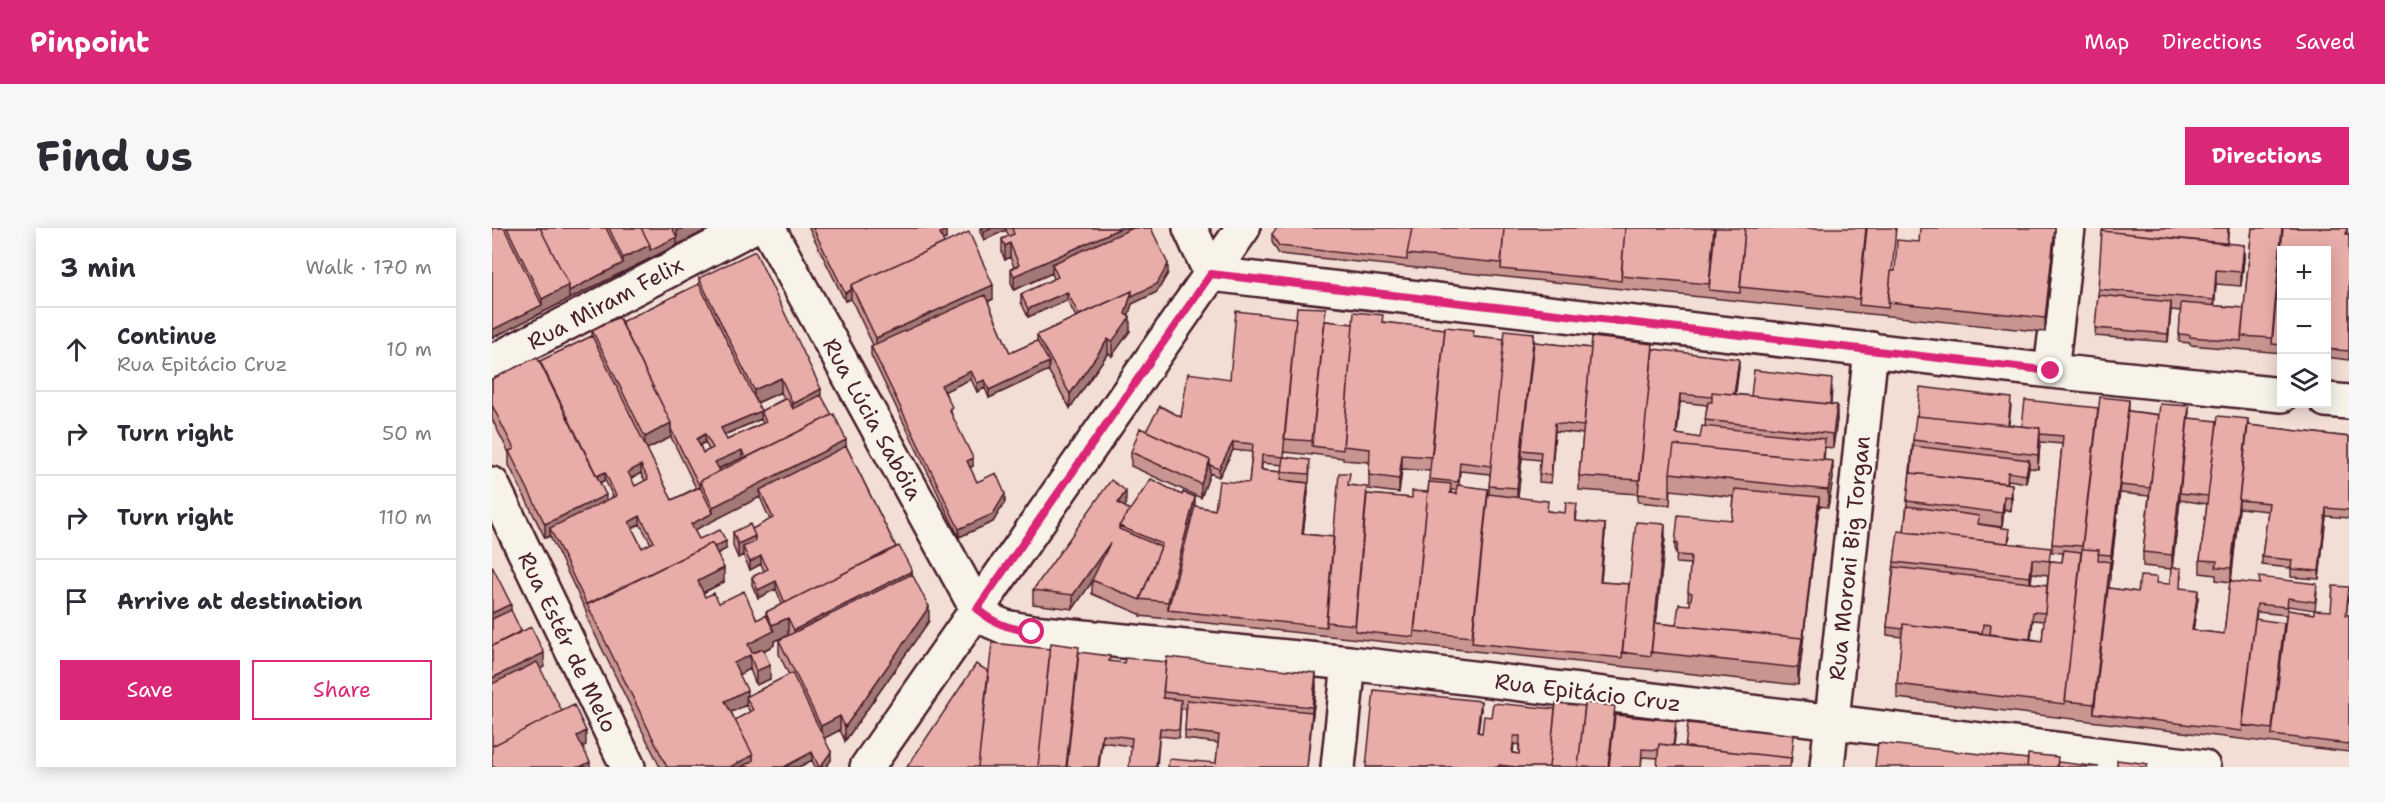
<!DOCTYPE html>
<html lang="en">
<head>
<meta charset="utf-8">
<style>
	:root { --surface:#fff; --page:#f7f7f7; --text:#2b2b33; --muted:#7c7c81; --line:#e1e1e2; --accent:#db2777 }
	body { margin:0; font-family:"Shantell Sans",sans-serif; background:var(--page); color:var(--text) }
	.controls { position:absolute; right:18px; top:18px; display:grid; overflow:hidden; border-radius:0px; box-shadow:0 3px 15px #0003 }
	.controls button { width:54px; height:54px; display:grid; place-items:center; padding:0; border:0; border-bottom:2px solid var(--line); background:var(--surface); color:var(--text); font:30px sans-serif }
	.stop { position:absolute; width:18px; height:18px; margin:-14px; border:4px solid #db2777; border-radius:50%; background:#fff }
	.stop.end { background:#db2777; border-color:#fff; box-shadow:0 2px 6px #0008 }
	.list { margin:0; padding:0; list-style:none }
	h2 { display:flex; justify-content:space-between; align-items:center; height:78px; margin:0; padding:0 24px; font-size:26px }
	h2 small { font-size:20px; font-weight:400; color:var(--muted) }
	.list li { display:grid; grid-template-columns:39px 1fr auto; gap:18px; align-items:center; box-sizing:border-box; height:84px; padding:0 24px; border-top:2px solid var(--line) }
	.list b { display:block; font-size:22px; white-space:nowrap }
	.list p { margin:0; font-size:20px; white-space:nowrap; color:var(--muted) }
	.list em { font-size:20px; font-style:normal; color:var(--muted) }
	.actions { display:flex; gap:12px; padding:18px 24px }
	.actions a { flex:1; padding:14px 0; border:2px solid var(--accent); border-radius:0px; text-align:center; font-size:21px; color:var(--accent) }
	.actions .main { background:var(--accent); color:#fff }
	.icon { flex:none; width:33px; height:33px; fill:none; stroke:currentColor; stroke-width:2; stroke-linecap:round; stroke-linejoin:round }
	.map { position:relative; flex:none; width:1857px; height:539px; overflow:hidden; border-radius:0px }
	header { display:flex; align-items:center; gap:36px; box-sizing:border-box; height:84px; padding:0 30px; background:var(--accent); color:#fff }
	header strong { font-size:28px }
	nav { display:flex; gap:33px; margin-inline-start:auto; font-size:21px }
	.intro { display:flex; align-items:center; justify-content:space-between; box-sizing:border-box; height:144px; padding:0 36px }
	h1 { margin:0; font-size:42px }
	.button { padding:15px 27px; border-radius:0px; background:var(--accent); color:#fff; font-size:21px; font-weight:700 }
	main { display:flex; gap:36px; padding:0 36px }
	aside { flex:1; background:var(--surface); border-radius:0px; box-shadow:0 3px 15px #0003 }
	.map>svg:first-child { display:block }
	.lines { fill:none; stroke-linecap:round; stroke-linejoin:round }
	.minor-casing { stroke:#4a1f2b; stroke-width:38 }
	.minor { stroke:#f7f3e8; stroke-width:33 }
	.wall { fill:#c89590; stroke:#4a1f2b; stroke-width:1.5; fill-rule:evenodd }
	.shaded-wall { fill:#a27976; stroke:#4a1f2b; stroke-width:1.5 }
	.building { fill:#e8ada8; stroke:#4a1f2b; stroke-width:1.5; fill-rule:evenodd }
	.route { stroke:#db2777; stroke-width:8 }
	.labels { text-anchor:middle; stroke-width:4.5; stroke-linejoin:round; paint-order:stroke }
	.street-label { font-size:22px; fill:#4a1f2b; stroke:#f7f3e8 }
</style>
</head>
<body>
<header>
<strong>Pinpoint</strong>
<nav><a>Map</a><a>Directions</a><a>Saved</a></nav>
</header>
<div class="intro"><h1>Find us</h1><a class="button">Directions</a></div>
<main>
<aside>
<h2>3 min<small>Walk · 170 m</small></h2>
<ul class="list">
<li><svg class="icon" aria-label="ahead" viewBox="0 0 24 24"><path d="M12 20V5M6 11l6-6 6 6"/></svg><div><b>Continue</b><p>Rua Epitácio Cruz</p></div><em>10 m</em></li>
<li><svg class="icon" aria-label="right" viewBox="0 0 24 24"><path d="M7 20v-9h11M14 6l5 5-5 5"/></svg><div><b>Turn right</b></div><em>50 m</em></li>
<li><svg class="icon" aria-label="right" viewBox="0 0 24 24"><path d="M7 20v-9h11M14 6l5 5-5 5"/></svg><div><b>Turn right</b></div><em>110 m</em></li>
<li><svg class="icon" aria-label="arrive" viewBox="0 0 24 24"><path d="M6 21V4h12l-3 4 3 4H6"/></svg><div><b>Arrive at destination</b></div></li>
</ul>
<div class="actions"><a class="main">Save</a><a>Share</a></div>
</aside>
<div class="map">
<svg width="1857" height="539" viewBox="0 0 1857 539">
	<rect width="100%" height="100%" fill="#f2ded5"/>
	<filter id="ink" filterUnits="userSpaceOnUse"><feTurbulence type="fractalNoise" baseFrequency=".0167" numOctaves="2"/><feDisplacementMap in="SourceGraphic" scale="12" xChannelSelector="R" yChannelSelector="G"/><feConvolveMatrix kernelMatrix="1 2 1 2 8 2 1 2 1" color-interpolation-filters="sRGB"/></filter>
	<g filter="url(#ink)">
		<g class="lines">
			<g class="minor-casing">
				<path id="minor" d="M276 0 485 381 499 393 513 399 540 404 857 435 1711 539
					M698 0 719 46 1559 143 1790 167
					M0 134 258 0
					M1559 143 1576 0
					M1834 172 1857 174
					M0 256 136 539
					M375 539 751 0
					M846 539 857 435
					M1335 539 1379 121"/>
			</g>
			<use href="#minor" class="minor"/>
		</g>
		<path class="wall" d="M0 0H218L0 110Z
			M317 0H453L454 11 450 12 452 15 501 71 496 74 518 125 545 113V107L584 89 575 72 536 89 529 74V66L562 51 560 45 522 62 519 54V41L522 39 518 29 513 32 510 25V11L517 8 514 2 492 12 488 4V0H659L676 45 665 64 640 76 636 88 638 103 620 128 616 125 578 180 556 142 497 170 493 160 485 164 479 151 453 163 460 187 481 238 478 240 485 254 513 274 501 294 467 309 379 127V118L381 117 359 71 353 73Z
			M1611 0H1737L1735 16 1752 17V31L1749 58 1724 56 1722 78 1752 80 1760 0H1855V6H1857V132L1834 129V22H1790V125L1698 117V115L1687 114 1689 83 1679 82 1676 114 1603 108Z
			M780 6 1403 43 1427 14 1563 12 1553 104 787 26 780 14Z
			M207 50 329 167 404 319 420 346 437 393 353 513 348 502 332 510 339 532 334 539H323L320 532 307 539H168L95 390V385L58 308 53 310 17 237V225L0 191V151L48 133 100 108V102L129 94 207 56ZM289 164 292 171 269 183 265 175ZM269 191 271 195 235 212 232 207ZM179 209 204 260 180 272 155 221ZM213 214 217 222 211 225 208 217ZM250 230 251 232 228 243 227 241ZM149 245 153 253 143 258 139 250ZM113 252 121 269 114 273 108 255ZM268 269 278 292 260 301 241 304V318L246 330 251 327 258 342 269 336 272 343 260 349V357L266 370 284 361 290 376 274 384V387L265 392 213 369 211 365 232 354 225 326 234 321 207 311 202 302ZM148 296 159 316 150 320 140 300ZM296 407V408L287 412V426L297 447 255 468 247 446 258 441 264 457 278 451 271 423 282 417V413ZM254 477 258 484 243 492 239 484Z
			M834 93 861 96 891 94 982 108 1042 114 1099 120 1161 121 1247 139 1243 166 1259 168 1340 159 1339 176 1345 191 1341 220 1333 219 1332 232 1341 250 1336 279 1327 278 1306 457 648 388V386L600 366V353L581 381 541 376V362L634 277 632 279 638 282 703 278 723 282 757 255 760 224 741 222 727 249 718 245 709 270 639 238V224L654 203 689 189 738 151ZM1188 174 1215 177 1213 198 1208 210 1185 206ZM1063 203 1091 206 1087 248V262L1146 266V274L1178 277 1179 262 1242 269 1240 292 1183 316V324H1185L1184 335 1198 336 1196 372 1199 373 1198 377 1184 397 1164 395 1173 310 1137 356 1109 354 1113 304 1084 293 1085 284 1073 285 1055 283 1026 269 1030 230 1048 232 1047 254 1059 255ZM792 224 820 227V226L851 230V232L877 234V261L907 265 910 241 938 243 936 264 920 270 875 266 858 257 842 309 811 306 816 264 789 252 817 255 818 240 792 229ZM770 235 790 237 789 244 770 242ZM968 243 998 246 997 266 967 257ZM959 262H965V266L959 265Z
			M1519 178 1517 197 1530 198 1637 183 1857 209V290L1834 288 1827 351 1799 349V340L1770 337V329L1776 283 1747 280 1739 353 1825 364 1823 382 1796 378 1795 382 1822 386 1839 383 1857 367 1854 387H1857V524L1405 470V456L1410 409 1395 407V399L1402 334 1412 304 1421 212ZM1548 214 1570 216 1560 316V324L1571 325 1570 334 1559 333 1517 316 1518 309 1487 296 1510 299 1512 281 1519 283 1520 270 1516 256V252L1534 255 1537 240 1546 241ZM1628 264V265L1657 268 1651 324V338L1679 341 1678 356 1646 364 1617 360 1618 341H1619ZM1688 272 1715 276 1708 332V345L1724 347V352L1738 354 1732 406 1701 402 1706 370 1688 360 1689 348 1680 340ZM1540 345 1556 347 1555 357 1539 355ZM1765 384 1794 387 1792 406 1764 392ZM1541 392 1552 393 1550 413 1539 411Z
			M587 425 618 434 824 459 815 539H676L724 535 726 515 693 511 694 481 689 480 687 510 668 508 639 518 610 514Z
			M989 481 986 504 990 505 1123 487 1184 501 1182 518 1193 519 1302 515 1166 530 1150 529 1149 539H874ZM1022 516 1027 517V526L1021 525Z"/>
		<path class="shaded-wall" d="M191 0H218L185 17V3Z
			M500 0H514V2L492 12V4Z
			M629 0H656L560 36V45L522 62V48Z
			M1563 0V12L1553 104V90Z
			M454 2V11L448 13V5Z
			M185 9V17L77 71V63L131 35V30L158 17Z
			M518 15V29L513 32V18Z
			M1752 17V31L1749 58V44Z
			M676 36V45L665 64 640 76 635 93 638 89V103L620 128V114L633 86 640 63Z
			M1724 42V56L1722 86V72Z
			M77 57V71L0 110V102L50 77V71Z
			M501 57V71L384 124V110Z
			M359 62V71L353 73V65Z
			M575 64V72L536 89V81Z
			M1679 74V82L1676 114V106Z
			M1042 105V122L1030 222V230L1025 277V260Z
			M616 111V125L578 180V166Z
			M1247 131V139L1242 180V172Z
			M557 134V142L497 170V162Z
			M479 143V151L449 165V157Z
			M289 150V164L262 176V162Z
			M493 152V160L485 164V155Z
			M329 161V175L301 189V176Z
			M1188 166V174L1184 214V206Z
			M1637 172V186L1628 257 1619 341V327Z
			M1345 177V191L1341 220V206Z
			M1697 178V191L1688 265V272L1680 341V327Z
			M269 183V191L229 208V200Z
			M1756 191V205L1747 272V280L1739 354V340Z
			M179 195V209L153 222V209Z
			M1063 195V203L1059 255V247Z
			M1548 200V214L1546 241V227Z
			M213 206V214L205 219V211Z
			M354 212V226L268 262V269L199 304V296L221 285V279Z
			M741 214V222L727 249V241Z
			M250 222V230L223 242V234Z
			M910 227V241L907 265V251Z
			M481 230V238L475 241V233Z
			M718 232V245L709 270V256Z
			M1537 232V240L1534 255V247Z
			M1341 233V250L1336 279V262Z
			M149 237V245L136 252V244Z
			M113 244V252L103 257V249Z
			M816 255V264L810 314V306Z
			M1520 256V270L1519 283V269Z
			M634 263V277L626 289V275Z
			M513 266V274L501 294 467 309V301Z
			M114 267V281L58 300V308L53 310V296Z
			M1512 268V281L1510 299V285Z
			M703 269V286L676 382V374Z
			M1327 269V277L1306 457V440Z
			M1834 280V288L1827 351V343Z
			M148 288V296L137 302V294Z
			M1113 296V304L1108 362V354Z
			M1173 296V310L1161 425 1159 424Z
			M263 308V322L251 319V327L246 330V316Z
			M234 313V321L101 388 97 381Z
			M618 315V328L581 381V367Z
			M269 328V336L258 342V334Z
			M1540 331V345L1538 363V349Z
			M1618 334V351L1603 485H1602V476Z
			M232 340V354L206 367V353Z
			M420 343V360L302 420V402Z
			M284 353V361L266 370V362Z
			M1706 362V370L1700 410V402Z
			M19 376V390L0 399V385Z
			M437 379V393L353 513V499Z
			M296 390V407L282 413V417L259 429 258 427V441L242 449V435L256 416 280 404V397Z
			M52 425V439L0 464V450Z
			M278 437V451L264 457V443Z
			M824 445V459L820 493V479Z
			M255 462 254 477 233 487V473Z
			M989 473V481L985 512V504Z
			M348 488V502L329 512V498Z
			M668 500 665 539H664Z
			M94 503V517L85 522V508Z
			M610 506V514L607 539H606Z
			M320 524V532L307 539H292Z
			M339 524V532L334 539H328Z
			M261 527V539H238Z
			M98 534V539H88Z"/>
		<path class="building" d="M0 0H12L50 77 0 102Z
			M15 0H48L77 57 50 71Z
			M48 0H114L131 35 77 63V57Z
			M117 0H149L158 17 131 30Z
			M149 0H180L185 9 158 22V17Z
			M183 0H191L185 3Z
			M321 0H453L454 2 448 5 452 15 359 57V62L353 65Z
			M490 0H500L492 4Z
			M520 0H629L522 48 519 41 527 37 518 15 513 18 510 11 522 6Z
			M641 0H659L676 36 665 56 640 68V63L587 87 575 64 536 81 529 66 566 49 560 36Z
			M785 0H920L915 26V32L787 18 780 6Z
			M920 0H1012L1009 35 915 26Z
			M1012 0H1133L1129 53 1009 41Z
			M1133 0H1222L1217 56 1129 48Z
			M1223 0H1253L1248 65 1217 62Z
			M1253 0H1374L1367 71 1248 59Z
			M1375 0H1404L1400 43H1399L1396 80 1367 77Z
			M1428 0H1563L1553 90 1396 74 1399 43H1403L1405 12 1427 14Z
			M1611 0H1736L1735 16 1611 3Z
			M1760 0H1790L1780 110 1749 108Z
			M1791 0H1855L1854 6H1857V123L1834 121V22H1790V117L1780 116Z
			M1610 3 1752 17 1749 44 1724 42 1722 72 1606 61Z
			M477 4 501 57 384 110 359 57Z
			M263 23 329 161 301 176 289 150 262 162 207 50Z
			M207 56 269 183 295 170 301 181 329 167 340 187 253 230 250 222 223 234 228 243 208 253V259L179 201V195L129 94ZM269 183 274 194 235 212 229 200ZM213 206 221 220 211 225 205 211Z
			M640 63 633 86 638 89 620 114 616 111 578 166 545 107Z
			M493 67 518 125 545 113 557 134 497 162 493 152 485 155 479 143 449 157 460 179 457 181 481 230 475 233 485 254 504 245 513 266 501 286 467 301 379 118Z
			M1606 67 1679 74 1676 106 1603 100Z
			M1689 75 1752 80 1749 113 1698 109V107L1687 106Z
			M805 79 834 80 820 213 792 211Z
			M744 83 804 90 791 229 770 227 769 242 789 244 788 252 816 255 810 306 842 309 834 399 676 382 703 278 723 282 727 253 757 255 761 216 741 214 727 241 718 237V232L654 203 668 178 689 189 696 145 738 151Z
			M862 84 891 87 890 94 953 101 940 229 910 227 907 251 877 247 878 221 851 218Z
			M127 89 179 195 153 209 100 102Z
			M833 93 861 96 851 222 820 218Z
			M953 99 982 102 981 108 1012 111 999 238 968 234 966 254 937 251Z
			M1013 102 1042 105 1025 260 997 258Z
			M100 108 180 272 208 259 221 285 199 296 207 311 228 302 234 313 222 319 220 315 95 377 58 300 124 268 113 244 105 248 48 133ZM149 237 156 251 143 258 136 244ZM148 288 162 314 150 320 137 294Z
			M1100 109 1161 116 1148 252 1087 248Z
			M1042 114 1099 120 1092 198 1063 195 1059 247 1047 246 1049 224 1030 222Z
			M1161 121 1247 131 1242 166 1220 164V169L1188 166 1184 206 1208 210 1210 198 1333 211 1331 232 1182 217 1178 245V269L1146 266Z
			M45 129 114 267 53 296 17 223 22 221 0 177V151Z
			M1262 142 1340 151 1338 176 1259 168Z
			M1428 159 1519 170 1516 197 1425 188Z
			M1220 164 1345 177 1341 206 1213 192 1216 174H1220Z
			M1608 169 1637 172 1619 327 1606 326 1607 322 1590 321Z
			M1533 172 1606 180 1590 318 1560 316 1571 208 1548 206V200L1530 198Z
			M1668 176 1697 178 1680 327 1651 324Z
			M1636 183 1667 187 1658 260 1628 257Z
			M342 186 354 212 221 279 208 253Z
			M1424 188 1548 200 1546 227 1421 212Z
			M1726 188 1756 191 1739 340 1724 339 1725 333 1708 332Z
			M1696 190 1725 193 1716 268 1688 265Z
			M1756 197 1857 209V282L1834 280 1827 343 1799 341 1800 332 1770 329 1777 275 1747 272Z
			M648 200 718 232 709 256 639 224Z
			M1182 217 1341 233 1336 262 1178 245Z
			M354 218 404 319 293 375 284 353 266 362 260 349 276 341 269 328 258 334 251 319 263 314V308L260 301 281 290 268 262Z
			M1421 218 1537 232 1534 247 1516 244 1515 255 1419 245Z
			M791 229 818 232 817 246 789 244Z
			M847 245H858L856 257 875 259 863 397 834 394Z
			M1418 245 1520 256 1519 269 1512 268 1510 285 1415 273Z
			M659 251 690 267 691 264 703 269 676 374 648 371 670 316 627 298Z
			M619 252 634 263 626 275 638 282 627 298V301L669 319 648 372 600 352 618 315 581 367 541 362Z
			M937 254 959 256 958 265 965 266V257L996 261 980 409 922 403Z
			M1243 261 1327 269 1310 419V410L1184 397 1187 376 1198 377 1200 365 1196 364 1199 328 1184 327 1186 315 1183 316 1186 287 1240 292Z
			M920 263 936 264 922 409 863 403 875 266 920 270Z
			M996 266 1056 273 1055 283 1073 285 1074 274 1085 276 1083 293 1113 296 1108 354 1137 356 1130 430 980 415Z
			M1415 278 1487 288 1486 296 1518 301 1516 315 1412 304Z
			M1144 294 1173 296 1159 428 1130 424Z
			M258 296 263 308 246 316 241 304Z
			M1406 303 1559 320 1557 333 1540 331 1538 349 1402 334Z
			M220 315 232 340 206 353 213 369 222 365 227 375 252 363 265 392 274 387 282 403 256 416 260 425 271 421 278 437 264 443 258 427 242 435 255 462 233 473 261 527 238 539H175L95 376Z
			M407 318 420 343 302 402 296 390 280 397 274 384Z
			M1590 321 1607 322 1606 332 1618 334 1602 476 1573 473Z
			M1572 322 1589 324 1573 476 1405 456 1411 396 1550 413 1558 333 1570 334Z
			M0 338 19 376 0 385Z
			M1402 339 1555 357 1553 385 1541 384 1538 411 1498 406 1499 397 1491 396 1490 405 1411 396V401L1395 399Z
			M1679 340H1689L1688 360 1706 362 1700 402 1732 406 1738 353 1768 356 1767 349 1825 356 1823 374 1796 370 1795 379 1765 376 1750 503 1602 485 1616 360 1646 364 1648 348 1665 349 1664 355 1678 356Z
			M420 346 437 379 353 499 348 488 329 498 287 412Z
			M1841 358 1857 359 1854 387H1857V516L1780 507 1795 382 1822 386V382L1839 383Z
			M19 382 29 403 0 418V391Z
			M1763 391 1792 395 1780 501 1750 497Z
			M1162 395 1310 410 1306 440 1159 424Z
			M39 399 52 425 0 450V418Z
			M500 415 558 421 546 539H486Z
			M559 415 587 419 574 539H546Z
			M587 424 618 428 617 433 632 435 633 430 674 434 671 470 689 472 687 502 668 500 664 539H637L640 510 610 506 606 539H575Z
			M675 429 824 445 820 479 671 464Z
			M45 434 70 483 0 518V456Z
			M484 436 496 443 486 539H415Z
			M300 445 339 524 328 539H327L320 524 292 539H249L261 533V527L243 492 261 482 254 469Z
			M882 462 989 473 985 504 990 505 992 488 999 489 1001 475 1063 481 1057 539H1025L1007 537 1006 539H874ZM1022 508H1028L1027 526 1020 525Z
			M695 472 820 484 815 539H676L677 531 724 535 727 507 693 503Z
			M1064 475 1093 478 1086 539H1057Z
			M1093 475 1123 478 1116 539H1086Z
			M82 477 94 503 85 508 98 534 88 539H0V518Z
			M1123 487 1184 493 1181 518 1167 516 1166 522 1150 521 1149 539H1117Z
			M1196 495 1302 507 1299 536V530L1193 519Z
			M1386 515 1536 531 1535 539H1383Z
			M1167 516 1299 530 1298 539H1165Z
			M1536 526 1566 529 1565 539H1535Z
			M1625 532 1656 536 1655 539H1625Z
			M1566 534 1607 539H1565Z"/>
	</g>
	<g class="lines" filter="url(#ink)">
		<path class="route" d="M540 404C517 400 502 396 485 381L719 46 1559 143"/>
	</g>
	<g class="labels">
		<g class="street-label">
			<text transform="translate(113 75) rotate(-28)" y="8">Rua Miram Felix</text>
			<text transform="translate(381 191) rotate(61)" y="8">Rua Lúcia Sabóia</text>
			<text transform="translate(1357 330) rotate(-84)" y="8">Rua Moroni Big Torgan</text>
			<text transform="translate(76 414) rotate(64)" y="8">Rua Estér de Melo</text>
			<text transform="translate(1096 464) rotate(7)" y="8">Rua Epitácio Cruz</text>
		</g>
	</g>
</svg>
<div class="controls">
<button>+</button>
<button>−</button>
<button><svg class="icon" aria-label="layers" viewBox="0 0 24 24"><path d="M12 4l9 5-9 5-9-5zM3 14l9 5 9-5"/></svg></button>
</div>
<div class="stop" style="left:540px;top:404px"></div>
<div class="stop end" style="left:1559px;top:143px"></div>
</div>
</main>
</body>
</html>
